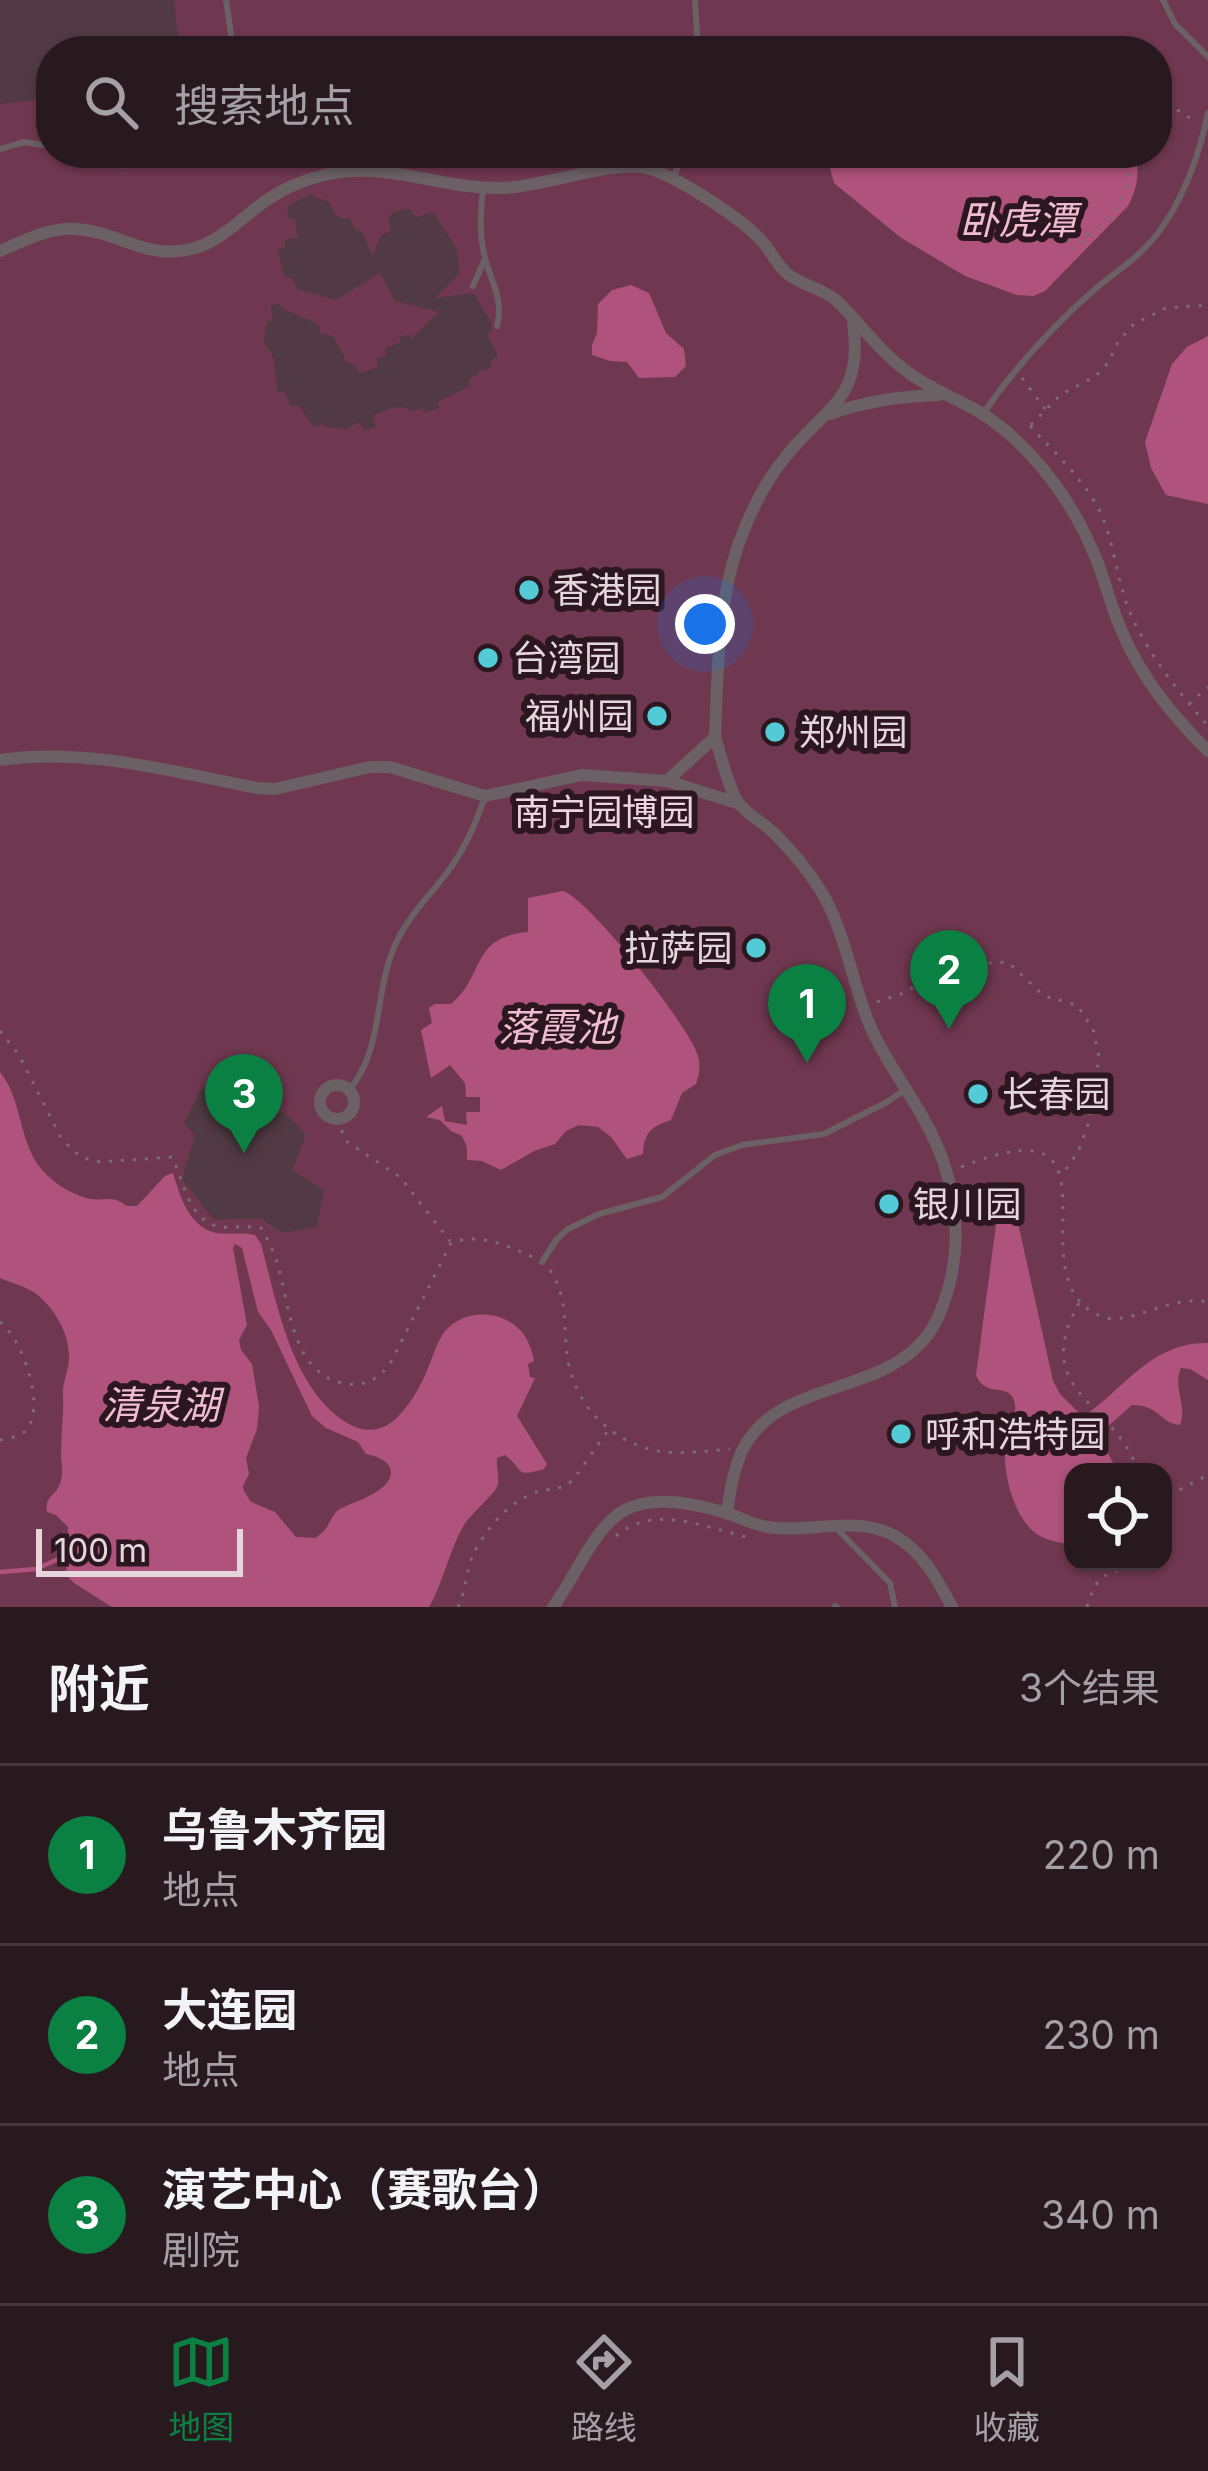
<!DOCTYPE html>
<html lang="zh">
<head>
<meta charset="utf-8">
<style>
	:root { --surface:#28191f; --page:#302228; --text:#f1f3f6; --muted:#a5a0a4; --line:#44383d; --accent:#0b8043 }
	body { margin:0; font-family:Inter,"Noto Sans SC",sans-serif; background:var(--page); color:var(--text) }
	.controls { position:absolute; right:36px; bottom:36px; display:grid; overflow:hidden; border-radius:24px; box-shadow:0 3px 9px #0004 }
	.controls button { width:108px; height:108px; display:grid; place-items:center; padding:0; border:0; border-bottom:3px solid var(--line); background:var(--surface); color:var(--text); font:60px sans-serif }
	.scale { position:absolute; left:36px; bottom:30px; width:207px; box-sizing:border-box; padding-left:12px; border:6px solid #e4d6db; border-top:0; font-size:33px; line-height:42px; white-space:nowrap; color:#e4d6db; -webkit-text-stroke:9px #2c1720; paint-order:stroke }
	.you { position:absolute; left:705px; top:624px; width:42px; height:42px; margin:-30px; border:9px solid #fff; border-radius:50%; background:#1a73e8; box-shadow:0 0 0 18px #1a73e833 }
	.badge { display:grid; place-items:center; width:78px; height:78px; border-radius:50%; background:var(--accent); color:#fff; font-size:39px; font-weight:700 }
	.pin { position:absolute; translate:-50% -99px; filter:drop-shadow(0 3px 6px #0008) }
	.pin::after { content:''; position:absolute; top:63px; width:42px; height:36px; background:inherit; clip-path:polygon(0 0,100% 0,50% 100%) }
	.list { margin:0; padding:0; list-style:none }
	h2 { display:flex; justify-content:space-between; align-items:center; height:156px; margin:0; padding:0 48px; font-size:51px }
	h2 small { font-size:39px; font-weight:400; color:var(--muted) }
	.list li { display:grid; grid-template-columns:78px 1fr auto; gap:36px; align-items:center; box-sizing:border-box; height:180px; padding:0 48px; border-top:3px solid var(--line) }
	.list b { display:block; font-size:45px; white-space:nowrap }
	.list p { margin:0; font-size:39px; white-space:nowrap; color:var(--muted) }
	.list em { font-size:39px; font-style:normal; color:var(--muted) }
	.icon { flex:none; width:66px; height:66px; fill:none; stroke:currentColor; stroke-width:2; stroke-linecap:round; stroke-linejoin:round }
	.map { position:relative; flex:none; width:1208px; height:1607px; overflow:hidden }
	.search { position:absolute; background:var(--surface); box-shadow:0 3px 9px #0004; left:36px; right:36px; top:36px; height:132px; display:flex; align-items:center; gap:30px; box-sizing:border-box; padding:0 42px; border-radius:48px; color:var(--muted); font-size:45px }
	.sheet { height:696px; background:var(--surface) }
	nav { display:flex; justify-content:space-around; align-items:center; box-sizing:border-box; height:168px; border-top:3px solid var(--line); background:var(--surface); font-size:33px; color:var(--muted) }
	nav a { display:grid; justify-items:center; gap:6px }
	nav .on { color:var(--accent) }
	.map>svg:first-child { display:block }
	.green { fill:#703850; fill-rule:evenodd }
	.water { fill:#af537c; fill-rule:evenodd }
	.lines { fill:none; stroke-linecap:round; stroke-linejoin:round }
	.stream { stroke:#af537c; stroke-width:4.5 }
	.building { fill:#513a43 }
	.path { stroke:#7e6c73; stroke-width:3; stroke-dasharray:3 9; stroke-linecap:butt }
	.service { stroke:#6b6064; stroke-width:6 }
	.minor { stroke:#6b6064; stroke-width:12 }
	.poi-dot { fill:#52cbd7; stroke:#2c1720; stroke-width:4.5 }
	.labels { text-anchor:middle; stroke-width:12; stroke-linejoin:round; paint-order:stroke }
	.poi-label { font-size:36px; fill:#e4d6db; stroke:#2c1720; text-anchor:start }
	.park-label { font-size:36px; fill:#eed4dd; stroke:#2c1720 }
	.water-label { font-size:39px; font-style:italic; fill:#f0bdd0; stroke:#2c1720 }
</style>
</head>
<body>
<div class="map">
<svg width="1208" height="1607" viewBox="0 0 1208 1607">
	<rect width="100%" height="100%" fill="#362129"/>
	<path class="green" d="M0 0H1208V1607H0ZM51 51H1157V153H51ZM1073 1472H1163V1562H1073Z"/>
	<path class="water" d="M832 153H1136C1139 174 1138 187 1128 206L1045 291 1033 296 1017 295 965 276 900 237 834 183 830 168Z
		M631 285 649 293 666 333 684 349 686 366 675 377 639 378 627 362 610 361 592 355V345L597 333 598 304 612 290Z
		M1208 336V504L1166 495 1151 468 1145 442 1172 364 1187 347Z
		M563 891C589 899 690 1027 698 1056 701 1066 699 1074 696 1084L682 1093 671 1120C651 1127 644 1132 643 1154L627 1159 611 1137 598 1127 579 1125 566 1131 555 1144 534 1151 501 1170 482 1161 467 1160V1147L462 1136 451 1131 440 1120 426 1117 442 1106 445 1121 467 1125 466 1112H480V1097H466L465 1083 450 1065 431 1078 421 1030 432 1023 429 1008 435 1004H451C486 974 470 937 528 932V898Z
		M0 1072C25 1103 17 1148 48 1176 58 1186 76 1196 90 1199 105 1201 114 1195 126 1206H137L165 1176 173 1173C180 1196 189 1227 216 1233 229 1235 242 1232 255 1235L261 1244C277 1304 292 1391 349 1424 362 1432 379 1432 392 1422 408 1409 421 1386 428 1368 434 1354 438 1337 449 1327 466 1312 491 1311 510 1322 525 1331 531 1345 534 1361L528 1364 530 1377 535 1378 517 1416 547 1464 544 1469C514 1478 525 1470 505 1455L497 1458C496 1467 500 1480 497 1487 494 1494 471 1514 464 1525 449 1550 444 1581 429 1607H112L74 1583 66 1575 68 1527 56 1515 47 1512C44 1495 57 1497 61 1480 64 1471 61 1462 61 1452 61 1433 64 1414 63 1395 62 1382 69 1371 69 1358 70 1334 54 1307 35 1293 25 1286 11 1283 0 1278ZM235 1244 242 1248 258 1312 271 1330 312 1416 326 1428 358 1442 366 1454C384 1457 402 1469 383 1487 372 1497 351 1503 338 1510 328 1520 331 1528 315 1538L296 1537 275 1512 251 1502 244 1491 243 1486 249 1474 246 1458 257 1429 259 1406 252 1364 241 1350 239 1340 247 1325 233 1248Z
		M1009 1212 1016 1214 1053 1381 1060 1394 1083 1417C1126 1387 1152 1342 1208 1343V1380L1190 1369 1181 1368C1172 1387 1188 1406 1180 1425 1161 1424 1160 1405 1132 1405L1098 1435 1118 1472H1073V1545C1062 1543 1047 1541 1037 1534 1013 1518 1001 1469 1006 1440 1008 1429 1017 1417 1015 1405 1012 1380 986 1400 976 1375L996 1225Z"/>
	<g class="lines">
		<path class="stream" d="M0 1572 36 1569 65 1556"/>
	</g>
	<path class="building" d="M0 0H174L180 51H51V98L0 104Z
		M313 193 314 197 329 202 336 216 344 219 349 217 355 229 362 232 373 256 381 235 391 231 388 219 393 213 405 209H410L416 218 431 212 435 215 457 250 460 273 435 298 473 293 490 320 492 331 487 335 498 356 491 360 492 367 477 372 478 375 468 379 470 386 437 402 440 407 425 413 423 408 414 411 401 407 391 408 372 416 376 427 365 430 359 422 347 429 325 427 323 424 314 427 299 406H291L285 393 277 391 274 359 264 342 267 322 273 320 271 305 280 304 283 309 318 324 321 334 333 336 347 362 353 364 360 373 378 367 377 358 386 356 385 348 400 343V338L408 334 411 339 439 312 395 301 380 273 336 300 297 289 292 278 285 277 277 249 285 248V239L298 238 295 219 289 218 287 206Z
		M201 1089 233 1091 246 1122 284 1112 306 1135 292 1170 324 1190 317 1227 282 1233 260 1218 214 1220 182 1179 195 1136 184 1123Z"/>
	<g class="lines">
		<path class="path" d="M1157 97 1196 122
			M1088 236 1083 231 1073 234 1066 243 1072 249C1105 226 1138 197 1127 153
			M1022 378 1045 409
			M1031 425 1060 395 1096 376 1108 363 1118 342 1134 324 1166 308 1208 305
			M1030 426C1053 451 1079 475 1096 504 1113 534 1115 570 1126 602 1142 647 1177 690 1208 726
			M1189 704 1208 687
			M877 1002 907 992 924 979 942 971 997 962 1009 963 1044 996 1077 1005 1093 1029 1099 1057 1089 1122 1078 1152 1062 1175
			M0 1031 19 1055 62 1140 81 1157 100 1162 172 1157C184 1180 188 1222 221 1227 235 1228 247 1225 261 1228 267 1238 273 1250 277 1262 290 1304 291 1377 348 1384 367 1386 376 1379 389 1366L451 1243C479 1232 507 1246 533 1257
			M337 1119 346 1141 400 1177 450 1241
			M961 1167C1138 1096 1009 1276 1100 1316 1128 1328 1169 1294 1208 1302
			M550 1270C570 1302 562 1326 568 1361 576 1408 616 1446 664 1452 686 1454 708 1451 730 1449
			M1079 1303C1028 1395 1117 1401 1138 1472
			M0 1322C22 1338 46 1406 27 1429 21 1437 9 1438 0 1440
			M1163 1506 1171 1494 1208 1475
			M616 1536C654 1503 707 1528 750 1538
			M458 1607C467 1590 465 1570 474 1553 487 1527 511 1499 541 1491 550 1489 560 1489 568 1484 576 1479 598 1443 607 1432
			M1087 1607C1099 1566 1110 1577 1141 1562"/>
		<path class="service" d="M226 0 231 34 227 51
			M695 0 698 51
			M1163 0 1175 24 1208 57
			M0 149 24 142 51 146
			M71 153C107 167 131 172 166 153
			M673 178 684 153
			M483 189C481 209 479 229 483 249 487 275 505 297 497 326
			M473 286 485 259
			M983 414C1015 367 1052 327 1095 289 1117 271 1140 257 1158 233 1184 198 1199 156 1208 113
			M349 1090C385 1048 373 989 397 941 409 916 429 896 446 874 464 851 475 826 484 799
			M542 1262 557 1239 568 1229 599 1214 662 1197 715 1155 742 1145 824 1134 887 1102 906 1089
			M836 1528 890 1583 895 1607
			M835 1606 837 1607"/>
		<path class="minor" d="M0 251C25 240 50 227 77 229 119 232 146 260 191 249 221 242 242 217 267 200 284 188 304 180 324 175 390 160 440 190 503 188 544 187 612 160 646 168 674 174 742 219 761 240 771 251 777 266 789 275 804 286 824 289 837 301 859 322 876 347 900 366 924 386 951 396 978 411 1006 428 1031 453 1051 479 1071 505 1087 535 1099 566 1107 589 1113 612 1123 634 1143 680 1173 716 1208 751
			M830 414C866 401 901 396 939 395
			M715 737C718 670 717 598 742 535 753 506 767 479 787 455 828 405 864 398 853 322
			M0 760C86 747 173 772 257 788L275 789 370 767H390L485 796 582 775 667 781 715 737C721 755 729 792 740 805 750 816 765 824 775 834 792 851 809 872 821 891 846 932 852 985 871 1028 886 1062 909 1091 926 1123 953 1172 963 1228 950 1282 944 1305 936 1329 918 1346 867 1396 775 1383 742 1451 733 1471 730 1492 727 1513
			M667 781 737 803
			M320 1102a17 17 0 1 1 34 0a17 17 0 1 1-34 0Z
			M553 1607C574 1579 594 1528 623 1511 654 1493 701 1505 732 1515 743 1519 755 1525 767 1527 810 1534 854 1514 895 1536 923 1552 937 1579 952 1607"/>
	</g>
	<g class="poi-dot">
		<circle cx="529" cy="590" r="12"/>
		<circle cx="488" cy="658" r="12"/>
		<circle cx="657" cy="716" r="12"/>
		<circle cx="775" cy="732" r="12"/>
		<circle cx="756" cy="948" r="12"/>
		<circle cx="978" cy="1094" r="12"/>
		<circle cx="889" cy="1204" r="12"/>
		<circle cx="901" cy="1434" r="12"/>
	</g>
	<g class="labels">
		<g class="poi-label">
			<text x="553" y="603">香港园</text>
			<text x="512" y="671">台湾园</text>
			<text x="633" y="729" text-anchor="end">福州园</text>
			<text x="799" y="745">郑州园</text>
			<text x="732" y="961" text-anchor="end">拉萨园</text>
			<text x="1002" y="1107">长春园</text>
			<text x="913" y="1217">银川园</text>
			<text x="925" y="1447">呼和浩特园</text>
		</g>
		<g class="park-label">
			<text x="604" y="825">南宁园博园</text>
		</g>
		<g class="water-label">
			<text x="1018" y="234">卧虎潭</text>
			<text x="557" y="1041">落霞池</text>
			<text x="161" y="1419">清泉湖</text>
		</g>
	</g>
</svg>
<div class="controls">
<button><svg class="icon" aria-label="locate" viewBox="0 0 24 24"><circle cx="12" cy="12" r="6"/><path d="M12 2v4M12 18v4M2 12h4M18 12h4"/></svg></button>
</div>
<div class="scale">100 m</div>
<div class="you"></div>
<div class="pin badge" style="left:807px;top:1063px">1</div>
<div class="pin badge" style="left:949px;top:1029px">2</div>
<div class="pin badge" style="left:244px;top:1153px">3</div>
<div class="search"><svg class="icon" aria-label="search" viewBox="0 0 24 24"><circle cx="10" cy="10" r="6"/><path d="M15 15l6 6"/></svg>搜索地点</div>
</div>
<section class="sheet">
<h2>附近<small>3个结果</small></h2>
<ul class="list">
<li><span class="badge">1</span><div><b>乌鲁木齐园</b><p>地点</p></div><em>220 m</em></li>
<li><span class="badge">2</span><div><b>大连园</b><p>地点</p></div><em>230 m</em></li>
<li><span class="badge">3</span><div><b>演艺中心（赛歌台）</b><p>剧院</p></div><em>340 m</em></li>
</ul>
</section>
<nav>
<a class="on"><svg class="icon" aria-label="map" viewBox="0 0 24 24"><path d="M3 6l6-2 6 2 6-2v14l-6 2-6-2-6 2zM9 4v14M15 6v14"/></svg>地图</a>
<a><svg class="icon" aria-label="directions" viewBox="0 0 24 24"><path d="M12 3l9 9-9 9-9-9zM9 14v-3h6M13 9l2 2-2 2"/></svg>路线</a>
<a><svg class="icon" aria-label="saved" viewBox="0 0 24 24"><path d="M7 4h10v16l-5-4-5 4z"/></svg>收藏</a>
</nav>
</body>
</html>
